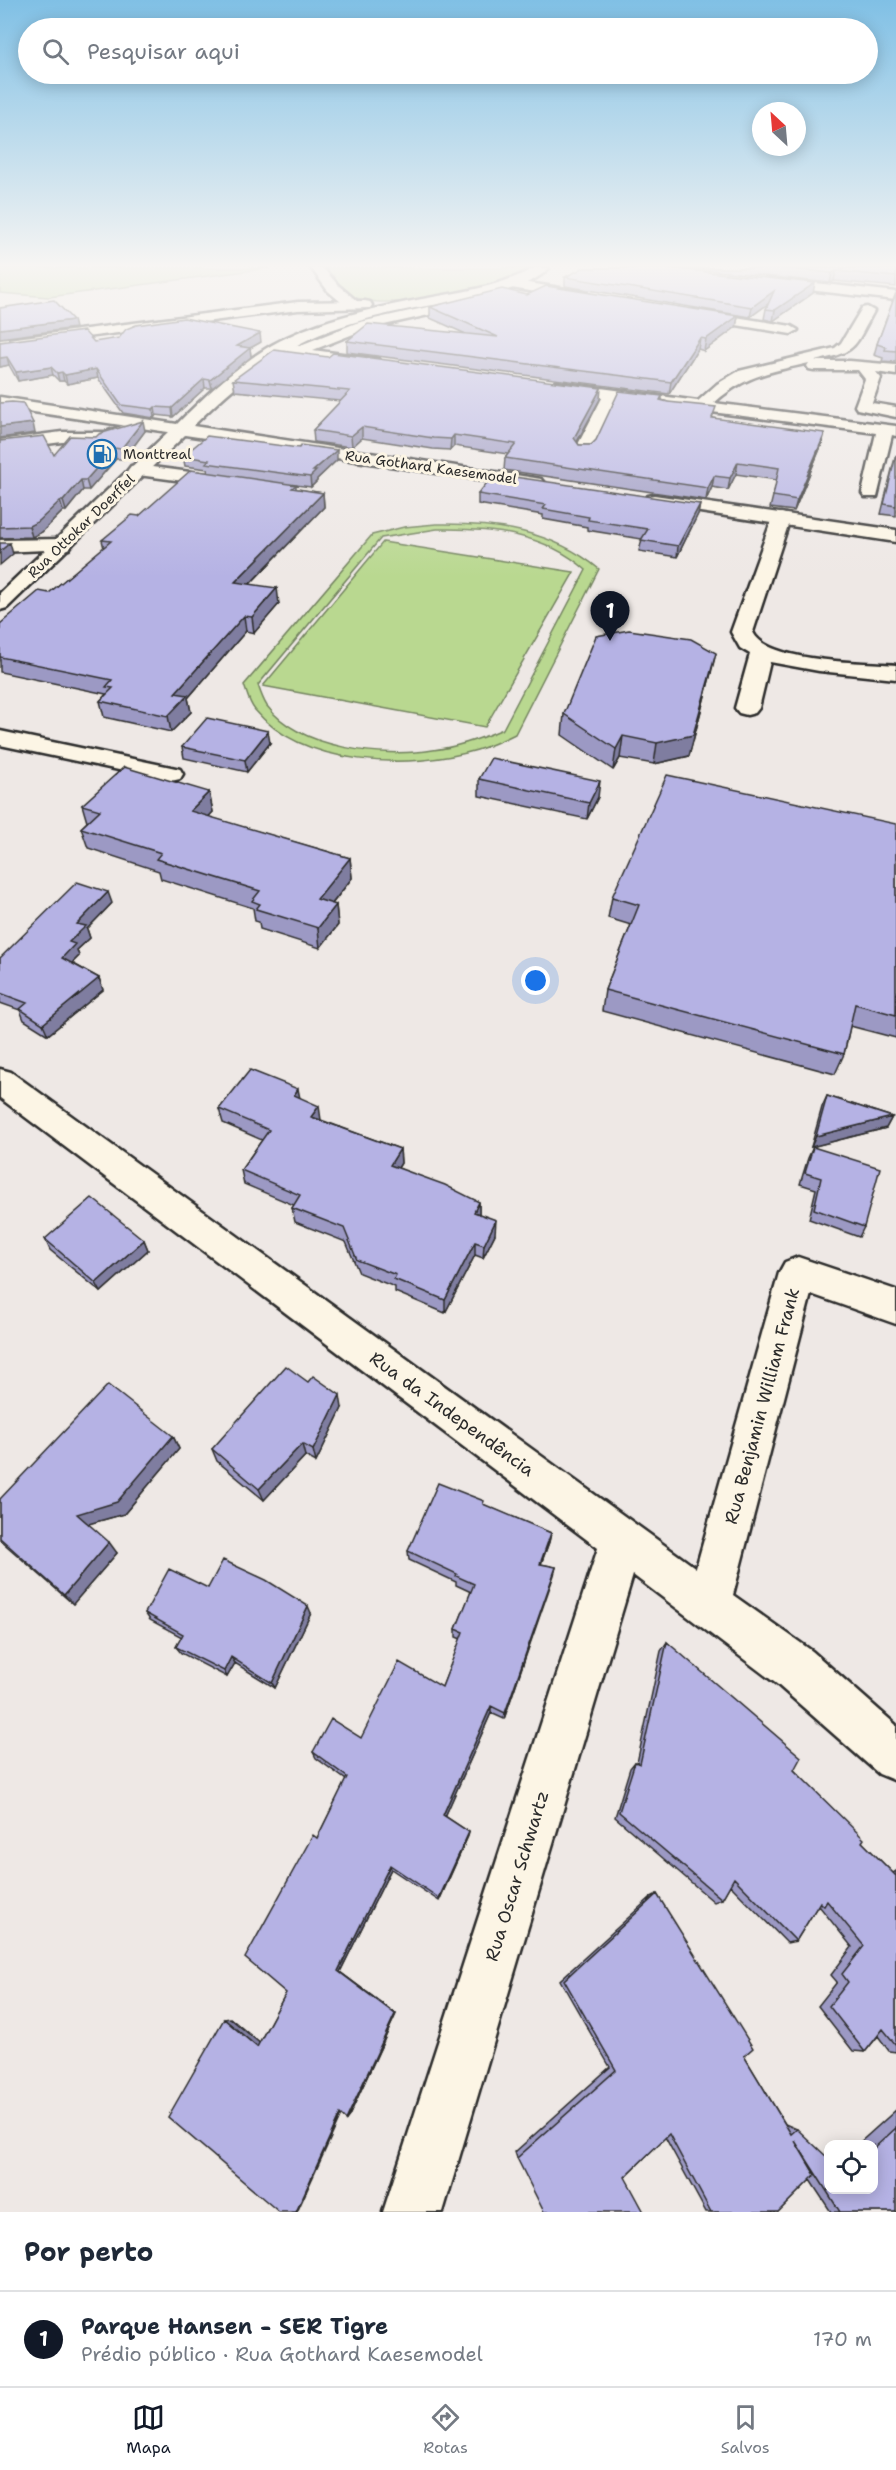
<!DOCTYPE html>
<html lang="pt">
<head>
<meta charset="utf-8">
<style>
	:root { --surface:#fff; --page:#f2f2f3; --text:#1f2937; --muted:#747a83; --line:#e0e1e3; --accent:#111827 }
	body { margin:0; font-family:"Shantell Sans",sans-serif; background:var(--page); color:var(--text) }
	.controls { position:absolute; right:18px; bottom:18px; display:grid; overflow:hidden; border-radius:12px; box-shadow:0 3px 15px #0003 }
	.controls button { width:54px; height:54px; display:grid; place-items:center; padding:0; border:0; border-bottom:2px solid var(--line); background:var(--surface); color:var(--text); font:30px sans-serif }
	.compass { position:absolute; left:752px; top:102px; width:54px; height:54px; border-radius:50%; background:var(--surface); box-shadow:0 3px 15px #0003; rotate:334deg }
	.you { position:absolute; left:536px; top:981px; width:21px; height:21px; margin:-15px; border:4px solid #fff; border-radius:50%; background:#1a73e8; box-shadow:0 0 0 9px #1a73e833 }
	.badge { display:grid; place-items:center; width:39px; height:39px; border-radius:50%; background:var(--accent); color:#fff; font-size:20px; font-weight:700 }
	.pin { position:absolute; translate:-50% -50px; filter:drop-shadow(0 2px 3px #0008) }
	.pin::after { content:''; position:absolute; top:32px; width:21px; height:18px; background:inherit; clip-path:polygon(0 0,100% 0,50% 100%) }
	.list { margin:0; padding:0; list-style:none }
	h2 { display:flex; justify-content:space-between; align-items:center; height:78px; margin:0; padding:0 24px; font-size:26px }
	h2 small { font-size:20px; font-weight:400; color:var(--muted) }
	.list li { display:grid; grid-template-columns:39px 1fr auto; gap:18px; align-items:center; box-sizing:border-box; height:96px; padding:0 24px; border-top:2px solid var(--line) }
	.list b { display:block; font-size:22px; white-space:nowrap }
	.list p { margin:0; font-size:20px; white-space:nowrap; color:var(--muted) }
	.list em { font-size:20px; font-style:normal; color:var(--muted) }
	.icon { flex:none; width:33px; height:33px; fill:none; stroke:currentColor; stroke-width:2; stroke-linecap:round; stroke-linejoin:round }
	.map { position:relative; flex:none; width:896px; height:2212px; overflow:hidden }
	.search { position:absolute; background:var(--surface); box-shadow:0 3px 15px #0003; left:18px; right:18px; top:18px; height:66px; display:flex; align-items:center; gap:15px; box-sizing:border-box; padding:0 21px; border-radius:33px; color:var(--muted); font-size:22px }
	.sheet { height:174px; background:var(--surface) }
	nav { display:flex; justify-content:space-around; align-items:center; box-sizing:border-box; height:84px; border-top:2px solid var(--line); background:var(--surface); font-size:16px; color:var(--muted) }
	nav a { display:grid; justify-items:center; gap:3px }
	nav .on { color:var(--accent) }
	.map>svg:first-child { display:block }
	.green { fill:#b9d890; stroke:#72825e; stroke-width:1.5; fill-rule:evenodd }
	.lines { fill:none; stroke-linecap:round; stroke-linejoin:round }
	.minor-casing { stroke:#2b2b2b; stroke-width:5 }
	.major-casing { stroke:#2b2b2b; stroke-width:5 }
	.minor { fill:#fcf5e5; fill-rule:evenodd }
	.major { fill:#fcf5e5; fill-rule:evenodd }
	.wall { fill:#9c99c4; stroke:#2b2b2b; stroke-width:1.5 }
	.shaded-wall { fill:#7f7da0; stroke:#2b2b2b; stroke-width:1.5 }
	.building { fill:#b5b2e4; stroke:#2b2b2b; stroke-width:1.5 }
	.labels { text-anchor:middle; stroke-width:6; stroke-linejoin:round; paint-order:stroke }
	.far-poi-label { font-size:14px; fill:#2b2b2b; stroke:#fcf5e5; text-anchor:start }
	.far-street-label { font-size:14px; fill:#2b2b2b; stroke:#fcf5e5 }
	.near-street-label { font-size:18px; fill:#2b2b2b; stroke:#fcf5e5 }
</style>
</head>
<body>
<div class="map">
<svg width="896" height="2212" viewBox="0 0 896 2212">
	<rect width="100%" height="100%" fill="#eee8e5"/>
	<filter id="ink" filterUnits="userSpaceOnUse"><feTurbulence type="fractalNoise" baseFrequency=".0167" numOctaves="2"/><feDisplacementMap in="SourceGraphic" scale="12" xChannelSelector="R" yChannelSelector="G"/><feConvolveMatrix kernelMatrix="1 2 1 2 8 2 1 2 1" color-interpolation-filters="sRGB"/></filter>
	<g filter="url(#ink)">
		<path class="green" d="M0 268H269L49 297 0 293Z
			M316 268H534C487 290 432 303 380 302 368 302 357 296 344 297Z
			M436 524C495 523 552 530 599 569L515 734C503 740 490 746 477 750 410 770 303 767 255 710 249 703 247 693 244 685L372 535 404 527ZM437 529C490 528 545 533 586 570L503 729C480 739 458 747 433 750 383 758 300 749 267 706 263 700 260 691 258 685L381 538Z
			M383 542 574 572 485 727 263 686Z"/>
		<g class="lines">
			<g class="minor-casing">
				<path id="minor" d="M311 268H323L338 285 358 302 360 305 358 308H348L328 291Z
					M770 278 896 292V300L765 285 764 282 765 279Z
					M510 280 585 292 592 296 585 300 505 287 504 284Z
					M473 297 480 301 478 304 366 329 313 350 379 359 381 362 379 365 374 366 297 356 292 355 279 343 286 339 298 346 356 323Z
					M867 307 874 311C853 349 858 351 815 361H850L896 365V375L876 372 881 378 872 403 896 407V417L857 409 855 406 865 379 858 370H814L809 369 807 366 809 363C770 372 745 375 714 403L896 426V436L892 435 877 497H865L862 493 876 433 617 400 593 450 590 454H578L575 450 602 398 556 392 548 387 556 382 698 401 717 384 739 371 835 348 841 343 862 308Z
					M693 310 791 326 798 330 791 334 688 317 686 314Z
					M139 420 147 425 145 428 107 442H62L0 450V440L62 432H105Z
					M137 465 228 477 234 478 237 482 234 486 228 487 131 474 128 470 131 466Z
					M781 513 788 515 790 519 753 632C767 663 865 662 896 665V679L819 671 770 662 759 708 755 713 747 715 739 713 735 708 750 654 740 648 731 632 772 519 774 515Z
					M62 539 69 541 72 545 69 549 0 552V540Z
					M0 731 171 767 180 769 183 774 180 779 171 781 0 745Z
					M0 1069 11 1072 696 1568 779 1273 785 1262 798 1257 896 1290V1324L811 1294 733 1595 812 1651 896 1725V1781L879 1774 778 1685 633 1575 443 2212H383L598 1548 0 1098Z"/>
			</g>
			<g class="major-casing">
				<path id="major" d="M534 268H549C526 294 449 302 415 308 386 314 358 320 331 330 276 350 234 385 193 426L535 478 541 479 544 483 541 487 535 488 185 435 7 608 0 610V593L168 432 0 407V397L177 424C206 395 236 366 272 345 313 322 361 311 407 302 450 293 495 290 534 268Z
					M365 301 370 302 372 305 370 308 298 310 0 348V340L298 302Z
					M654 495 896 530V542L648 504 645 500 648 496Z"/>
			</g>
			<use href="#minor" class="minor"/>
			<use href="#major" class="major"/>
		</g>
		<path class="wall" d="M688 268H896V287L834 281 830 283Z
			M565 277 813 293 773 321 764 319 766 309 768 304 750 317 565 286Z
			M896 293V362L882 361 883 358 874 355 877 344Z
			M527 295 738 316 736 327 704 351 698 349 669 394 347 352V341L466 334 430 318V307Z
			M0 342H261L250 348 251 357 212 388H205L173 417 156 415 154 418 123 413 98 378 67 384 64 381H59L53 375 18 381 9 365 0 367Z
			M233 380 600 399 577 442 579 445H591L662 396V400L714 418 822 444 794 511 770 508 777 480 736 474 728 490 712 487 706 500 504 470 505 458 508 454 454 446 450 450 433 449 362 438 352 447 314 442 313 430 341 401 235 391Z
			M145 431 124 459H116L89 490H83L66 511H63L42 532 32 537 0 538V441L54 455 96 437Z
			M896 455V516L881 514 893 465Z
			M183 456 337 460 317 479V481L311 487 296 485V489L323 493 324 507 250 584 279 604 254 633 246 631 188 698 191 712 171 732 104 717 100 701 106 694 0 672V624L49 593 104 548 102 540 208 473 207 469 185 466Z
			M478 494 700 504 698 514 677 557 639 551 642 539 587 530V527L543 519V515L478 504Z
			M711 673 689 756 654 764 620 758 613 770 562 735 564 714Z
			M270 743 247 772 184 758 182 747Z
			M479 779 598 797 587 819 479 796Z
			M209 792 213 812 208 817 350 858 352 878 332 904 336 905 338 925 320 948 260 929 259 922 255 921 253 908 161 879 159 871 88 848 81 828 87 822 82 805Z
			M896 824V1038L850 1026 844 1054 835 1074 602 1011 605 990 631 925 608 918 612 897Z
			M112 903 87 929 90 938 77 950 79 956 72 963 99 978 103 990 48 1035 24 1020 20 1010 0 1003V958Z
			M827 1096 892 1117 886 1128 811 1147 822 1107Z
			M300 1098 321 1120 400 1149 401 1163 398 1168 479 1202V1214L495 1234 483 1258 475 1255 445 1313 395 1292V1287L359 1273 346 1242 295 1222 292 1208 294 1205 244 1184 241 1170 262 1140 223 1123 219 1109Z
			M813 1147 864 1227 859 1237 809 1219 816 1189 800 1184 808 1158Z
			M45 1239 144 1240 148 1250 101 1292 50 1250Z
			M342 1408 316 1462 305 1456 264 1500 217 1461 212 1449Z
			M173 1436 179 1449 124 1514 88 1524 117 1553 73 1604 0 1540V1499Z
			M484 1505 551 1533 549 1542 541 1564 556 1567 504 1719 491 1713 445 1816 469 1832 468 1836 439 1901 391 1869 340 1972 396 2014 349 2116 346 2120 230 2018 259 2043 286 1993 317 1838 346 1780 316 1758 313 1752 361 1738 442 1687 461 1639 456 1637V1629L471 1592 456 1585V1582L409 1560 408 1551Z
			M208 1588 311 1613 275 1688 235 1663 227 1677 181 1653 176 1647 182 1637 150 1620 145 1613Z
			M667 1642 794 1770 862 1842 893 1873 896 1871V2052L889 2051 878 2036 865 2052 853 2051 818 2006 837 1982 831 1975 852 1947 820 1907 816 1908 796 1941 787 1943 730 1885 722 1899 714 1902 615 1817 630 1768 635 1762 637 1763 661 1651Z
			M657 1894 744 2056 785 2124 797 2129 828 2190H873V2145H857L896 2110V2212H831L810 2180 778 2212H706L665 2137 625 2177 517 2158 515 2152 610 2067 560 1980 651 1897Z"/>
		<path class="shaded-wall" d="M836 271 834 281 830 283 832 273Z
			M815 283 813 293 773 321 775 310Z
			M774 291 772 301 750 317 752 307Z
			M738 316 736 327 704 351 706 339Z
			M73 320 75 328 0 338V329Z
			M260 333 261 342 238 355 237 346Z
			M700 338 698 349 669 394 671 382Z
			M250 348 251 357 212 388 210 380Z
			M7 357 9 365 0 367V358Z
			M51 367 53 375 18 381 16 372Z
			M96 369 98 378 67 384 65 375Z
			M62 372 64 381H59L57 373Z
			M204 379 205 388 173 417 172 408Z
			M601 388 600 399 573 449 574 438Z
			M155 407 156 415 154 418 153 409Z
			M143 421 145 431 124 459 121 449Z
			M33 423 35 433 0 438V427Z
			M362 427V438L352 447 351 436Z
			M825 433 822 444 794 511 797 500Z
			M454 435V446L450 450 451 439Z
			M114 448 116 459 89 490 86 480Z
			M337 450V460L317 479V481L311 487 310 477 313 471Z
			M738 462 736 474 728 490 730 478Z
			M714 476 712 487 706 500 708 488Z
			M81 480 83 490 66 511 63 501Z
			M323 493 324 507 237 597 235 582Z
			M60 501 63 511 42 532 32 537 29 526Z
			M700 504 698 514 677 557 678 546Z
			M10 543 13 554 0 565V551Z
			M277 588 279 604 254 633 252 617Z
			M244 616 246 631 188 698 191 712 171 732 168 716 175 693Z
			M716 653 711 673 689 756 654 764 657 743Z
			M268 731 270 743 247 772 245 760Z
			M623 736 620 758 613 770 616 749Z
			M600 781 598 797 587 819 589 803Z
			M209 792 213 812 194 832 190 811Z
			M350 858 352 878 320 919 317 899Z
			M108 892 112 903 87 929 90 938 77 950 79 956 66 969 62 958 77 924Z
			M336 905 338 925 320 948 318 928Z
			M99 978 103 990 48 1035 43 1024Z
			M298 1089 301 1103 294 1095Z
			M319 1106 321 1120 311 1117Z
			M892 1117 886 1128 811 1147 816 1136Z
			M400 1149 401 1163 391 1179 390 1165Z
			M479 1202V1216L474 1212Z
			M496 1220 495 1234 483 1258 484 1245Z
			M144 1240 148 1250 101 1292 96 1283Z
			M475 1242V1255L445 1313V1300Z
			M340 1395 342 1408 316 1462 313 1450Z
			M173 1436 179 1449 124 1514 85 1525 77 1514Z
			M302 1444 305 1456 264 1500 259 1489Z
			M551 1533 549 1542 538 1572 540 1564Z
			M109 1542 117 1553 73 1604 64 1595Z
			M556 1567 554 1575 504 1719 505 1713Z
			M308 1606 311 1613 275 1688 272 1683Z
			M231 1657 235 1663 227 1677 224 1671Z
			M491 1706V1713L444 1819 443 1815Z
			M469 1832 468 1836 439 1901V1898Z
			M390 1865 391 1869 340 1972 396 2014 349 2116 346 2120 338 1971Z
			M230 2018 262 2045 257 2047 224 2019Z
			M343 2111 297 2212H296L340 2114Z"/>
		<path class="building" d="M583 268H669L815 283 775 310 766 309 774 291 752 307 565 277Z
			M782 268H896V277L836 271 832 273Z
			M546 286 738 316 706 339 700 338 671 382 347 341 368 324 498 337 430 307 502 289 527 295Z
			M896 293V351L885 350 886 347 877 344Z
			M54 300 73 320 0 329V308Z
			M184 318 260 333 237 346 250 348 210 380 204 379 172 408 155 407 153 409 121 405 96 369 65 375 62 372 57 373 51 367 16 372 7 357 0 358V342L84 331 94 342 119 338 126 329 136 325Z
			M274 350 328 357 333 353 601 388 574 438 579 445H591L596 440 619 391 662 396 660 400 668 402 716 407 712 418 825 433 797 500 773 496 779 468 738 462 730 478 714 476 708 488 505 458 516 444 454 435 451 439 433 438 362 427 351 436 313 430 350 391 233 380Z
			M12 402 23 403 33 423 0 427V403Z
			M143 421 121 449 114 448 86 480H81L63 501H60L39 521 29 526 0 527V441L44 436 54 455 70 436 96 437 99 434Z
			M207 436 299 448 301 445 337 450 313 471H316L310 477 206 463 209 460 183 456Z
			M896 455V506L884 504Z
			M191 470 296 485 292 488 323 493 235 582 277 588 252 617 244 616 175 693 188 695 168 716 100 701 113 688 106 687 112 680 0 657V624L39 591 49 593 111 541 102 540 132 515 139 516Z
			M494 474 700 504 678 546 641 540 648 529 588 520 589 517 543 509 546 505 478 494Z
			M0 543H10L0 551Z
			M629 630 691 639 716 653 693 735 657 743 623 736 616 749 564 714 596 636Z
			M207 718 268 731 245 760 182 747Z
			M491 758 600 781 589 803 479 779Z
			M124 767 209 792 190 811 350 858 317 899 336 905 318 928 256 909 260 904 252 901 260 891 156 859 161 853 81 828 100 810 82 805Z
			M667 775 896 824V1015L855 1004 844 1054 605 990 639 905 612 897Z
			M77 882 108 892 77 924 86 926 69 942 75 944 62 958 99 978 43 1024 20 1009 27 1003 0 993V958Z
			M250 1070 298 1089 294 1095 319 1106 311 1117 400 1149 390 1165 445 1185 479 1202 474 1212 496 1220 484 1245 475 1242 445 1300 394 1279 396 1275 357 1260 344 1228 292 1208 300 1195 241 1170 269 1130 219 1109Z
			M827 1096 892 1117 816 1136Z
			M813 1147 880 1168 864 1227 814 1209 821 1178 805 1173Z
			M92 1198 144 1240 96 1283 45 1239Z
			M286 1366 308 1382 313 1376 340 1395 313 1450 302 1444 259 1489 212 1449Z
			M108 1385 173 1436 117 1502 77 1514 109 1542 64 1595 0 1538V1499Z
			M438 1483 484 1501 483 1504 551 1533 540 1564 556 1567 505 1713 491 1706 443 1815 469 1832 439 1898 390 1865 338 1971 395 2014 346 2120 340 2114 296 2212H279L168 2117 224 2019 257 2047 286 1993 245 1958 313 1835 317 1838 347 1777 313 1752 331 1719 361 1738 399 1662 442 1687 463 1632 456 1629 474 1584 456 1576 457 1574 408 1551Z
			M223 1560 266 1580 308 1606 272 1683 231 1657 224 1671 176 1647 183 1634 145 1613 169 1569 208 1588Z
			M667 1642 801 1757 794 1770 864 1839 862 1842 896 1876V2045L883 2029 865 2052 829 2006 848 1982 842 1974 864 1946 827 1901 824 1906 820 1902 796 1941 734 1878 722 1899 619 1812 635 1762 640 1764Z
			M657 1894 753 2048 744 2056 791 2134 797 2129 828 2158V2190H873V2149L896 2128V2212H840L795 2141 815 2175 778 2212H711L669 2134 625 2177 644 2212H544L517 2158 616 2070 564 1980Z"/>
	</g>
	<linearGradient id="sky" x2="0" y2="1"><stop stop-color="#80c0e5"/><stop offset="0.46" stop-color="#f7f5f3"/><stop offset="1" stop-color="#f7f5f3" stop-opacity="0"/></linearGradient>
	<rect width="896" height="577" fill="url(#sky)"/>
	<defs>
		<g id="fuel-ring" transform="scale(1.5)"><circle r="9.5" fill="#fcf5e5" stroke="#1f6fb2" stroke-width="1.5"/><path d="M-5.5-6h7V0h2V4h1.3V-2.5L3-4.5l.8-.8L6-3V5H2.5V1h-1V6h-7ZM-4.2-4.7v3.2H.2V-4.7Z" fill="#1f6fb2"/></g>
	</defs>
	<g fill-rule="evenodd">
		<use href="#fuel-ring" x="102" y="454"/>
	</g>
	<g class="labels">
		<g class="far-poi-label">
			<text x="123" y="459">Monttreal</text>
		</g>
		<g class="far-street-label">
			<text transform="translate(431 467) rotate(8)" y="5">Rua Gothard Kaesemodel</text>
			<text transform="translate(81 526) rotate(-44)" y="5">Rua Ottokar Doerffel</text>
		</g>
		<g class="near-street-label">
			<text transform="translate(762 1406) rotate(-75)" y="6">Rua Benjamin William Frank</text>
			<text transform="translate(452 1414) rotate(36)" y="6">Rua da Independência</text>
			<text transform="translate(517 1876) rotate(-73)" y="6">Rua Oscar Schwartz</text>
		</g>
	</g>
</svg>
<div class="controls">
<button><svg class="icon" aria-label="locate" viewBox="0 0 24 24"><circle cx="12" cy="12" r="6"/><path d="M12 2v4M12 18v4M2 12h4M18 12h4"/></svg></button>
</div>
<svg class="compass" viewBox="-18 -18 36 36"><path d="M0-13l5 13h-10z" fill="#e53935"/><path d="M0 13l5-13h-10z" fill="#747a83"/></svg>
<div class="you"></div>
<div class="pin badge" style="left:610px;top:641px">1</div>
<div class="search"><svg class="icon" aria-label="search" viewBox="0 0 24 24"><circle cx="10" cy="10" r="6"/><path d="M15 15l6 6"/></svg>Pesquisar aqui</div>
</div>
<section class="sheet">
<h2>Por perto<small></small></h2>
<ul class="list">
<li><span class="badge">1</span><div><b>Parque Hansen - SER Tigre</b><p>Prédio público · Rua Gothard Kaesemodel</p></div><em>170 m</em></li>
</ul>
</section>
<nav>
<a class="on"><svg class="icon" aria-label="map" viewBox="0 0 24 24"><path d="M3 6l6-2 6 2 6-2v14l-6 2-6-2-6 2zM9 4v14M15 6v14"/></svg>Mapa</a>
<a><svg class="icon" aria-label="directions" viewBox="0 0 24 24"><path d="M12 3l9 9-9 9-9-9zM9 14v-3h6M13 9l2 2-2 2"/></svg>Rotas</a>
<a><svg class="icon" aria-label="saved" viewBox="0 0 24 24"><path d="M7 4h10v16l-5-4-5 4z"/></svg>Salvos</a>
</nav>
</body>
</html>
